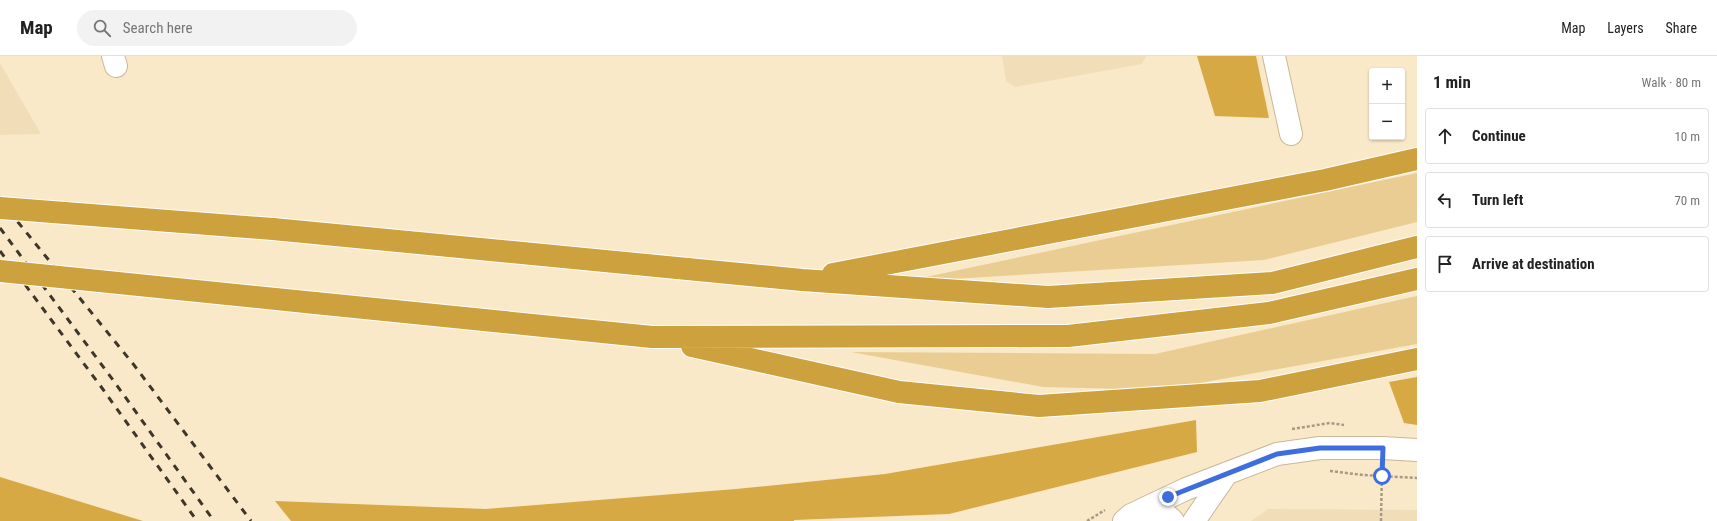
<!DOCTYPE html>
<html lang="en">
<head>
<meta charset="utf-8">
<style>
	:root { --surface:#fff; --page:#f2f2f2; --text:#222; --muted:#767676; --line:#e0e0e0 }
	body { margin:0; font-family:"Roboto Condensed",sans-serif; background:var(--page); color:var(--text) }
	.controls { position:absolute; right:12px; top:12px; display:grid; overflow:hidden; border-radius:4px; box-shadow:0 1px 3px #0004 }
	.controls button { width:36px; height:36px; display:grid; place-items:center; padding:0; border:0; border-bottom:1px solid var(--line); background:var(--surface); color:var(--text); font:20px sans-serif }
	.stop { position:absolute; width:12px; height:12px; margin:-9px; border:3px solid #3e6dde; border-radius:50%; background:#fff }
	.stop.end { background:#3e6dde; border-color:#fff; box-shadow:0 1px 4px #0008 }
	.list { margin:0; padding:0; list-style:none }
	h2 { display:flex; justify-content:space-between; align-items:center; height:52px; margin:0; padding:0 16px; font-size:17px }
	h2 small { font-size:13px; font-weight:400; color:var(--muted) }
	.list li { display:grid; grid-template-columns:26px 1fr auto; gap:12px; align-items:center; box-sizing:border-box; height:56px; margin:0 8px 8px; padding:0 8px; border:1px solid var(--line); border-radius:4px }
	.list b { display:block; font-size:15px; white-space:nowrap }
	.list em { font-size:13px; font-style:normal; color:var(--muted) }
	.icon { flex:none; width:22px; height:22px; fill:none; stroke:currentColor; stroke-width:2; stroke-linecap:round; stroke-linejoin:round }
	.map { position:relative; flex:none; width:1417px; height:465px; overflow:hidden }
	header { display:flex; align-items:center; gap:24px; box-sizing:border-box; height:56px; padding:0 20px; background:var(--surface); border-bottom:1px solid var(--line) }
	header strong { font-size:19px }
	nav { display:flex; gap:22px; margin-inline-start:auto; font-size:14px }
	.search { width:280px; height:36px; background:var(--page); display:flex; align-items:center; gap:10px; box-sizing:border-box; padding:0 14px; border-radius:22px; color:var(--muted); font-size:15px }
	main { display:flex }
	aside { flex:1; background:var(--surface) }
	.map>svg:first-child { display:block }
	.built { fill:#f1deb8 }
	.green { fill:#eacd93 }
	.forest { fill:#d6a944 }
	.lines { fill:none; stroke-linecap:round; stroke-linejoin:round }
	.minor-casing { stroke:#c8b89a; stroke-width:24 }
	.highway-casing { stroke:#fff; stroke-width:24 }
	.path { stroke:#a69a82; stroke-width:2.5; stroke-dasharray:3 2; stroke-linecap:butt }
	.minor { stroke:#fff; stroke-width:22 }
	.highway { stroke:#cda13d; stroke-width:22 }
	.rail { stroke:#3e3729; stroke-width:3; stroke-dasharray:7 7; stroke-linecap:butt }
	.highway-bridge-casing { stroke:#fff; stroke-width:24; stroke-linecap:butt }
	.highway-bridge { stroke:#cda13d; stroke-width:22 }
	.route { stroke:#3e6dde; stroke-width:5 }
</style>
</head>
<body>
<header>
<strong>Map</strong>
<div class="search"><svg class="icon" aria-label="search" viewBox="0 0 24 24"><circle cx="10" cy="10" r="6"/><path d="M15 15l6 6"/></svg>Search here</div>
<nav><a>Map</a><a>Layers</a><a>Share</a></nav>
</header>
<main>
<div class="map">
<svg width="1417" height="465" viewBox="0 0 1417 465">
	<rect width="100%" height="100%" fill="#f9e9c9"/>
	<path class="built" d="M1002 0H1146L1142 8 1015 31 1006 25Z
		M0 7 41 78 0 79Z
		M1268 453 1417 454V465H1251Z"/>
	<path class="green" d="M1417 117V166L1264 204 902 226Z
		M1417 240V288L1161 334 1043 331 851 296 1155 298Z"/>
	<path class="forest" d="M1197 0H1256L1269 62 1215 60Z
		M1417 321V369L1404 367 1389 326Z
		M1196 364 1197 396 949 458 794 464V465H291L275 445 486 453 736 433 885 418Z
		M0 421 143 465H0Z"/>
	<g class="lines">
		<g class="minor-casing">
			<path id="minor" d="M113 0 116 10
				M1274 0 1291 78
				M1141 455C1154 454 1164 455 1173 465
				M1124 465 1131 459 1186 433 1277 398 1320 392H1383L1417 394
				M1194 465 1227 417"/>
		</g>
		<g class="highway-casing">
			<path id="highway" d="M273 173 802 224 1048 241 1272 227 1417 191
				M833 218 1325 124 1417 103
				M315 247 652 281 1068 280 1269 257 1417 223
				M692 290 899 336 1039 350 1260 335 1417 303"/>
		</g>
		<path class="path" d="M1292 373 1330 367 1344 369
			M1330 415 1363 419 1417 422
			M1087 465 1105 454
			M1381 465 1382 414"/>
		<use href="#minor" class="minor"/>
		<use href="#highway" class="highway"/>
		<path class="rail" d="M0 144 134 309 251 465
			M0 172 113 324 214 465
			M0 195 102 332 197 465"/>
		<g class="highway-bridge-casing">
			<path id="highway-bridge" d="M0 152 273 173
				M0 215 315 247"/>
		</g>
		<use href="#highway-bridge" class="highway-bridge"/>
	</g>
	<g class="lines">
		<path class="route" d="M1168 441 1277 398 1320 392H1383L1382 420"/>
	</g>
</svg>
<div class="controls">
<button>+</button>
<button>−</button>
</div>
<div class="stop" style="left:1382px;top:420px"></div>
<div class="stop end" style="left:1168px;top:441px"></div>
</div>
<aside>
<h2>1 min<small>Walk · 80 m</small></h2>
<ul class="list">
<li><svg class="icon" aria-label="ahead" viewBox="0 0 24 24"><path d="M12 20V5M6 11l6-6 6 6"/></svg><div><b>Continue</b></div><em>10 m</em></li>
<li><svg class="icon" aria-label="left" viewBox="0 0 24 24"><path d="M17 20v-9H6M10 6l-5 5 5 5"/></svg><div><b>Turn left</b></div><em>70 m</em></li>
<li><svg class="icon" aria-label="arrive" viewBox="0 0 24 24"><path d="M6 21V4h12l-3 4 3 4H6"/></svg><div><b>Arrive at destination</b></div></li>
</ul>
</aside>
</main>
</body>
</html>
